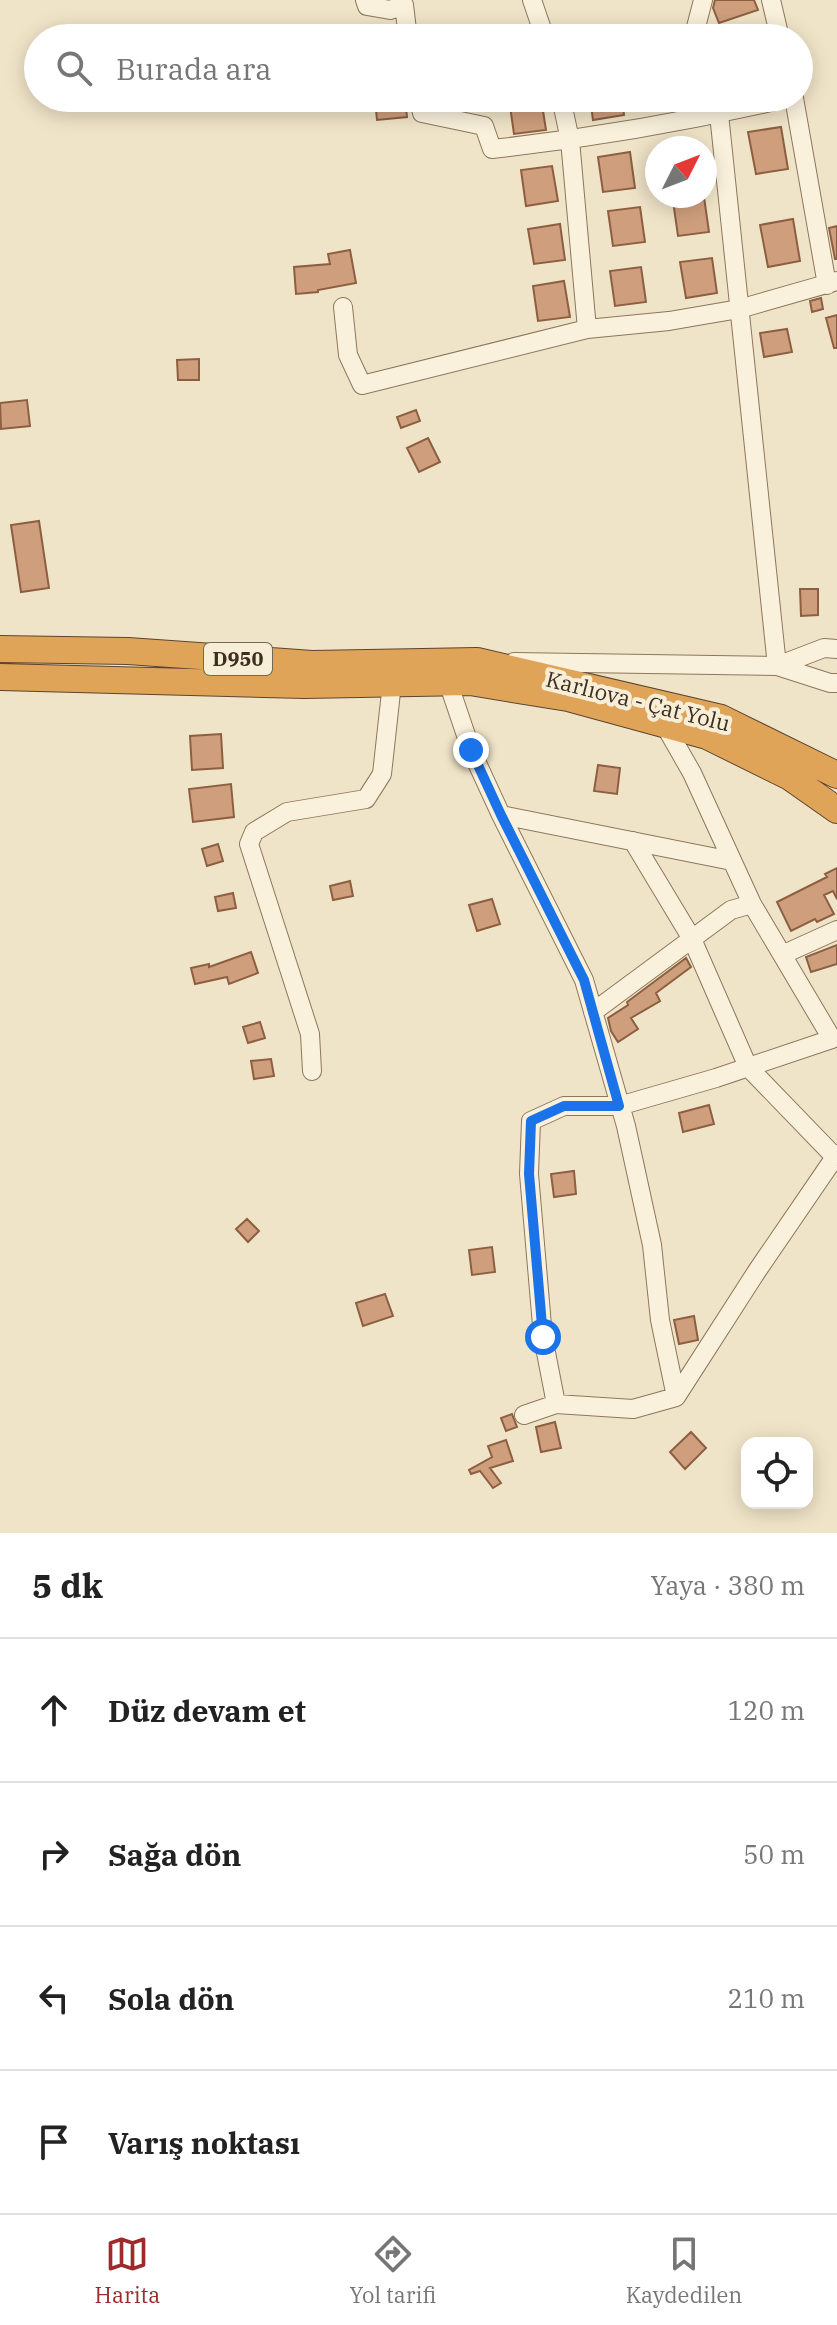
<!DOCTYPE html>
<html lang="tr">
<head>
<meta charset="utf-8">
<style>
	:root { --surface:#fff; --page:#f2f2f2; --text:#222; --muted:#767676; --line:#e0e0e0; --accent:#9e2a2b }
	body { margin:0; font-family:"IBM Plex Serif",serif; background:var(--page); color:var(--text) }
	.controls { position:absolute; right:24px; bottom:24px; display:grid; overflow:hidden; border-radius:16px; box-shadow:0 4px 20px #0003 }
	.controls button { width:72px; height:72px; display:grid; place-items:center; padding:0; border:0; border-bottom:2px solid var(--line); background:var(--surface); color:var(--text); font:40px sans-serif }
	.compass { position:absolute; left:645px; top:136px; width:72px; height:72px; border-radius:50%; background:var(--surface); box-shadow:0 4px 20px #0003; rotate:48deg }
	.stop { position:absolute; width:24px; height:24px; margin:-18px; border:6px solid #1a73e8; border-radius:50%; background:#fff }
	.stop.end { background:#1a73e8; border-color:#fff; box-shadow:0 2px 8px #0008 }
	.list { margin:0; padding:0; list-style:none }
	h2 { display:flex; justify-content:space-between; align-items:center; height:104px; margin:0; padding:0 32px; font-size:34px }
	h2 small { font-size:26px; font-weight:400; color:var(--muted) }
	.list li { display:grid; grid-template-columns:52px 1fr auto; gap:24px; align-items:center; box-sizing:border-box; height:144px; padding:0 32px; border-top:2px solid var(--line) }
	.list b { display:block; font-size:30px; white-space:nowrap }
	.list em { font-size:26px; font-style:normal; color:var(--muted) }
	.icon { flex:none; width:44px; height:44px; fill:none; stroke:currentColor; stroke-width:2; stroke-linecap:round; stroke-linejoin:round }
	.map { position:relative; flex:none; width:837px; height:1533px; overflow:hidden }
	.search { position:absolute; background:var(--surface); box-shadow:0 4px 20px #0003; left:24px; right:24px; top:24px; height:88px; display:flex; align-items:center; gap:20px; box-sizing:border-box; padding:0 28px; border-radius:44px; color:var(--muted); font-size:30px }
	.sheet { height:680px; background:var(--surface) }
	nav { display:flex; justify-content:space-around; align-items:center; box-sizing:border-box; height:112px; border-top:2px solid var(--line); background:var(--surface); font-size:22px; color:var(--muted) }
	nav a { display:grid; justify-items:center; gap:4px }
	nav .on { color:var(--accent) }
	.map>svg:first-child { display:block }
	.building { fill:#cf9f7d; stroke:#8d5f41; stroke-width:2 }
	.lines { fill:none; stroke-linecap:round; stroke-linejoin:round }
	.minor-casing { stroke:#8d765c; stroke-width:20 }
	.highway-casing { stroke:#5b4430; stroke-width:28 }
	.minor { stroke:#faf1dc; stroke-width:18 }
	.highway { stroke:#e0a458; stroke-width:26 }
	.route { stroke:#1a73e8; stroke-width:10 }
	.labels { text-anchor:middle; stroke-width:8; stroke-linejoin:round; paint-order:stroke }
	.shield { fill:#f7eed8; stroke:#756857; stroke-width:2 }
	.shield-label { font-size:20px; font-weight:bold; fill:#3d2e20 }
	.street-label { font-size:22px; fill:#3d2e20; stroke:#f7eed8 }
</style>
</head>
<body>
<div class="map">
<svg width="837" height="1533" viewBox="0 0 837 1533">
	<rect width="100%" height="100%" fill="#f0e4c8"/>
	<path class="building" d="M715 0H754L758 10 719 23 713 8Z
		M405 98 407 117 377 120 375 100Z
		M541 98 546 130 514 134 509 99Z
		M590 98H622L624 115 593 120Z
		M658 98H698L699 104 659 110Z
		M781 127 788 169 756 174 748 132Z
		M630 152 635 188 603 192 598 157Z
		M552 166 558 201 526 206 521 170Z
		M704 197 709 232 678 236 673 201Z
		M640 207 645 242 613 246 608 211Z
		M793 219 800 261 768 267 760 225Z
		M560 224 565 260 534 264 528 229Z
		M837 226V259H835L829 228Z
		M350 250 356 283 318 290V292L296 294 294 267 330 264 328 254Z
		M712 258 717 293 686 298 680 262Z
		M641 267 646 302 615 306 610 271Z
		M564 281 570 317 538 321 533 286Z
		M821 298 823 309 812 312 810 301Z
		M837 315V348H834L826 318Z
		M787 329 792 352 764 357 760 333Z
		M199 359V380H178L177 360Z
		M27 400 30 426 1 429 0 403Z
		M416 410 420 421 401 428 397 417Z
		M428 438 440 462 419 472 407 448Z
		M39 521 49 588 21 592 11 525Z
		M800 589H818V615L801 616Z
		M221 734 223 768 192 770 190 736Z
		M598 765 620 768 617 794 594 791Z
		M231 784 234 817 193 822 189 789Z
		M218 844 223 861 207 866 202 849Z
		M837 868V899L833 891 824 895 834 914 817 922 815 919 791 931 777 902 827 877 825 874Z
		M350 881 353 896 333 900 330 886Z
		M233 893 236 908 218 911 215 897Z
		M492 899 500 924 477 931 469 905Z
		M837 945V964L811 972 806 957Z
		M251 952 258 973 229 984 227 977 195 984 191 968 209 964V967Z
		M686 958 691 967 656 993 660 1001 631 1018 638 1029 618 1042 611 1031 608 1018 628 1005 627 1002Z
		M260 1022 265 1038 248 1043 243 1027Z
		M271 1059 274 1076 254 1079 251 1061Z
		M709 1105 714 1124 683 1132 679 1113Z
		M574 1171 576 1194 554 1197 551 1174Z
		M247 1219 259 1231 248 1242 236 1229Z
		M492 1247 495 1272 472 1275 469 1250Z
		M385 1294 393 1316 363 1326 356 1303Z
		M694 1316 698 1340 679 1344 674 1320Z
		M512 1414 517 1427 506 1431 501 1418Z
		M555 1422 561 1448 541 1452 536 1427Z
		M691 1432 706 1448 685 1469 670 1452Z
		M506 1440 513 1461 490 1468 501 1483 493 1488 480 1471 471 1474 469 1470 492 1457 488 1446Z"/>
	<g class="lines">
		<g class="minor-casing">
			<path id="minor" d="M365 0 367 6 390 10 404 5 408 38
				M532 0 545 38
				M771 0 780 38
				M697 38 695 31 703 0
				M419 98 422 113 484 126 492 149C592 138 691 121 788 98
				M561 98 570 140 587 329
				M714 98 719 114 777 666
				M794 98 827 285
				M343 307 348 355 362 385 587 329 669 321 739 309 837 281
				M514 662 777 666 830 683H837
				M777 666 824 648 837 649
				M448 682 471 750 501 815 584 980 626 1126 652 1245 660 1320 676 1397 633 1409 556 1404 524 1415
				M501 815 732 861
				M633 841 692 939 748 1067 835 1157
				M784 954 837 930
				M593 1012 731 910 752 904
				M312 1071 310 1034 249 844 254 832 287 812 366 799 382 774 392 683
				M676 1397 757 1271 837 1154
				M556 1404 543 1337 529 1174 531 1121 564 1106H619L716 1078 832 1039 752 904 692 773 664 724"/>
		</g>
		<g class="highway-casing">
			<path id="highway" d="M0 649 128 651 312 664 477 661 721 718 837 775
				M0 677 304 685 470 682 568 698 707 736 790 777 837 810"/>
		</g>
		<use href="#minor" class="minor"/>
		<use href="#highway" class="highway"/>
	</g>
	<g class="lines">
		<path class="route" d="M471 750 501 815 584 980 619 1106H564L531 1121 529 1174 543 1337"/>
	</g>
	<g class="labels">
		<rect class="shield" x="204" y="643" width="68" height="32" rx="6"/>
		<g class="shield-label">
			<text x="238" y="666">D950</text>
		</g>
		<g class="street-label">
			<text transform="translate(638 701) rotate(14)" y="8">Karlıova - Çat Yolu</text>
		</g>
	</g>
</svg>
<div class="controls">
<button><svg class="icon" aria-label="locate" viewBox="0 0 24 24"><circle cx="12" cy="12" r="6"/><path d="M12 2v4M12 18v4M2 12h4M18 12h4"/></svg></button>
</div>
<svg class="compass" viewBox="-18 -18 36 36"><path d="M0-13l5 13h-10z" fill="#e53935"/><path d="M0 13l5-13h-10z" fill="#767676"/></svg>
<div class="stop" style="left:543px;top:1337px"></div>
<div class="stop end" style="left:471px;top:750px"></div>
<div class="search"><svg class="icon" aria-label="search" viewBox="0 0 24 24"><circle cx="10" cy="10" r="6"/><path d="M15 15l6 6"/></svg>Burada ara</div>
</div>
<section class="sheet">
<h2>5 dk<small>Yaya · 380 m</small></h2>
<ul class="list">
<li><svg class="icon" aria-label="ahead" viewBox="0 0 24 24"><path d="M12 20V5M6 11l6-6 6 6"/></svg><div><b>Düz devam et</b></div><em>120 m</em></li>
<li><svg class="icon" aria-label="right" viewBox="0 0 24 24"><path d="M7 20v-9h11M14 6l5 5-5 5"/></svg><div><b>Sağa dön</b></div><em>50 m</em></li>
<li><svg class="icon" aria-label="left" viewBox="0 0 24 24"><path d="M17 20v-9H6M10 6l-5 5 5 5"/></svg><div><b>Sola dön</b></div><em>210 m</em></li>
<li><svg class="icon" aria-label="arrive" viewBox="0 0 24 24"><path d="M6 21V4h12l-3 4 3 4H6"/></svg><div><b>Varış noktası</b></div></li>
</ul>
</section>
<nav>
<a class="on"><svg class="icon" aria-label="map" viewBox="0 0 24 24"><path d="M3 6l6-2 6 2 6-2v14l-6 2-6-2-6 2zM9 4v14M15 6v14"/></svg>Harita</a>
<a><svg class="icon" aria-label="directions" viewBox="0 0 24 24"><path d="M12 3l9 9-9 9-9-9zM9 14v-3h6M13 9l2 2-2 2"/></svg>Yol tarifi</a>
<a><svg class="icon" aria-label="saved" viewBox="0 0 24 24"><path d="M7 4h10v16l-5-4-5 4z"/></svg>Kaydedilen</a>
</nav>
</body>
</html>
